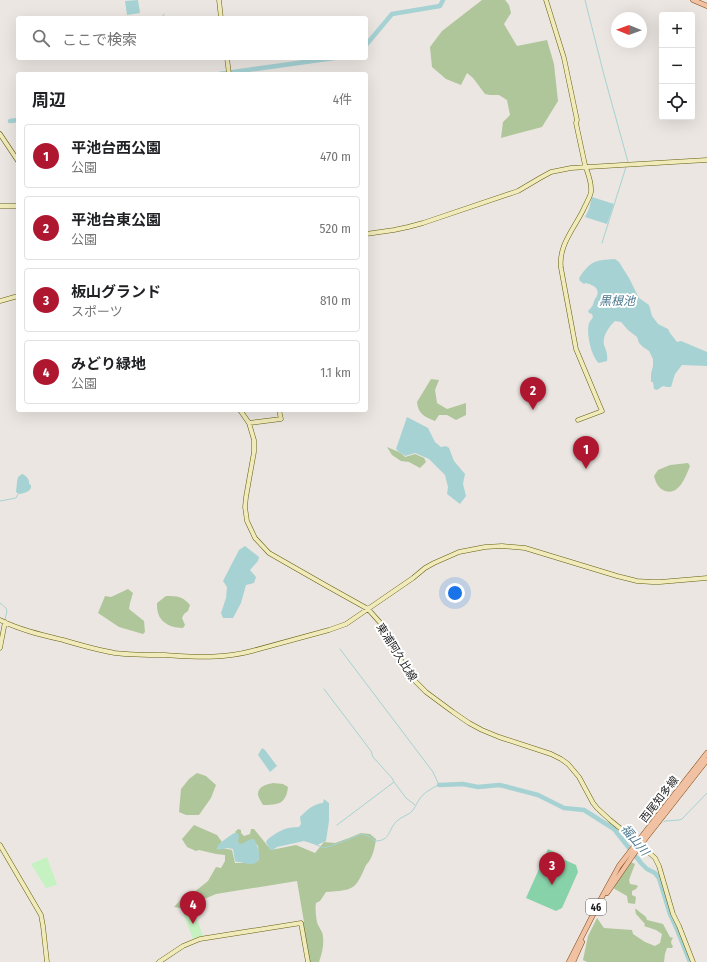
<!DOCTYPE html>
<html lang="ja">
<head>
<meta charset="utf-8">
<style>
	:root { --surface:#fff; --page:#f2f2f2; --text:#202124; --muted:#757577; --line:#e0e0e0; --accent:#af1630 }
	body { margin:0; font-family:"Fira Sans Condensed","Noto Sans JP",sans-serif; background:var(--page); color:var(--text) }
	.controls { position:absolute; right:12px; top:12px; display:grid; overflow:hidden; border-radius:4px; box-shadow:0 4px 16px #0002 }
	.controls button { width:36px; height:36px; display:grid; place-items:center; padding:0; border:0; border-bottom:1px solid var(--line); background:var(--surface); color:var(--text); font:20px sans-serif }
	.compass { position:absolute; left:611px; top:12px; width:36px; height:36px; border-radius:50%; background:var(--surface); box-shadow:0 4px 16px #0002; rotate:271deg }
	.you { position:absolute; left:455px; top:593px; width:14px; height:14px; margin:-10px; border:3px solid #fff; border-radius:50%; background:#1a73e8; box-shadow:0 0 0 6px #1a73e833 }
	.badge { display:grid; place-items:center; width:26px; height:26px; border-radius:50%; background:var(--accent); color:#fff; font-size:13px; font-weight:700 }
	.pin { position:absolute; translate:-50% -33px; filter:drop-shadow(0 1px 2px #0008) }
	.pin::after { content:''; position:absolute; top:21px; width:14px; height:12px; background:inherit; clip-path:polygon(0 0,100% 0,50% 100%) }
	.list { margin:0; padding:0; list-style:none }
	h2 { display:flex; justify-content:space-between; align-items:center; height:52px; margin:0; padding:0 16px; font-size:17px }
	h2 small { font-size:13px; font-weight:400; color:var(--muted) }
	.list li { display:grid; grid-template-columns:26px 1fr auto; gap:12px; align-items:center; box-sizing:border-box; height:64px; margin:0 8px 8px; padding:0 8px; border:1px solid var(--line); border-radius:4px }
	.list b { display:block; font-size:15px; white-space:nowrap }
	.list p { margin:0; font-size:13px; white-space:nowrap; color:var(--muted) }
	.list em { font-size:13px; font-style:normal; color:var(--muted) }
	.icon { flex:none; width:22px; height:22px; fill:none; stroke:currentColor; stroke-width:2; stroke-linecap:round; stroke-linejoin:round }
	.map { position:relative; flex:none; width:707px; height:962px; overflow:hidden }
	.search { position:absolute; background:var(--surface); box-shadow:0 4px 16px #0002; left:16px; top:16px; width:352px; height:44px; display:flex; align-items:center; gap:10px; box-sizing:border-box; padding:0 14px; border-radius:4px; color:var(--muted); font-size:15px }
	.panel { position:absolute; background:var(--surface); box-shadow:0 4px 16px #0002; left:16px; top:72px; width:352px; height:340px; border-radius:4px }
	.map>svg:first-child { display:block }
	.forest { fill:#afc69b }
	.park { fill:#c6f2c2 }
	.pitch { fill:#88d2a9 }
	.water { fill:#a6d2d4 }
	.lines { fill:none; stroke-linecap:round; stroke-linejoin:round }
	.stream { stroke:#a6d2d4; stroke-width:1 }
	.river { stroke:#a6d2d4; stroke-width:4.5 }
	.secondary-casing { stroke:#635e11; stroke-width:5 }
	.primary-casing { stroke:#814911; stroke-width:5.5 }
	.secondary { stroke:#f1eaba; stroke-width:4 }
	.primary { stroke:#f0c1a2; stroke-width:4.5 }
	.labels { text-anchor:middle; stroke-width:4; stroke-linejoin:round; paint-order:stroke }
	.shield { fill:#fff; stroke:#5f5f5f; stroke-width:1 }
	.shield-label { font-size:10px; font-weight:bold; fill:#1b1b1b }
	.street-label { font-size:11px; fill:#1b1b1b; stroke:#fff }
	.water-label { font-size:12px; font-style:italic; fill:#4c7990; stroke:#fff }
</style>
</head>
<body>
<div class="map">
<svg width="707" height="962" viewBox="0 0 707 962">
	<rect width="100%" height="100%" fill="#ebe6e1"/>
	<path class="forest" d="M482 0H505L509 5 511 13 504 24 517 46 547 40 554 64 558 101 542 127 501 138 503 122 510 115 507 100 499 95H490L485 94 473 78 467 73 461 85 446 79 432 67 430 47 442 31Z
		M431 379 439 380 435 390 437 403 447 409 466 403V415L456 420 447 415H439L435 421C425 417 418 414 417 402Z
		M387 447 401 453 405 457 415 454 424 458 426 462 420 468 409 462 401 461 392 455Z
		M688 463 690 466C686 476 679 496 665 491 658 488 656 483 654 476L658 470 670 465Z
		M128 589 133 593 130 603 129 609 144 621 145 632 143 634 119 627 98 613 105 596 111 597Z
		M166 596C178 596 182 596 190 605L188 611 184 614 182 618 185 625 183 628C173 628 161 624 158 613 157 610 157 606 157 603Z
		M197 773 206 776 216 785 211 798 199 815H186L179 812 181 789 189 779Z
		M273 783 283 784 288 787C286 804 278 805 263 805 261 802 259 798 258 795 257 786 268 784 273 783Z
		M194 825 217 835 222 842 217 849 222 848 232 850 235 863H248L259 860 258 846 252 839 245 844 239 845 237 840 238 835 235 832 238 829 241 830V833L244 836 250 834 251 829H254L271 850 296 845 315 853 324 842 335 843 349 838 361 833 370 834 376 839C375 847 372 860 366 865 355 891 353 890 326 892L320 901 316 903C315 907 316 917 317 922 318 927 323 931 323 937 324 945 322 954 319 962H308L301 923 304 922 297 881 216 894 195 903 185 909 174 907 188 892 193 893 208 881 216 867 221 868 225 861V855L216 854 199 850 196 851 187 847 182 839Z
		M631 862 635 864 629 880 630 884 636 885 638 886 636 889 632 891V895L636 897 635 904 628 903 627 896 613 888Z
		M635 909H636L646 917 647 920 663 924 670 937 673 938C671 941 670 943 673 946L672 948H667L665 954 664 962H587L583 960 588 936 597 918 604 928 632 930 633 934 645 942 655 946 660 943 662 934 656 930 644 926 645 924 636 914Z"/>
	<path class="park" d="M47 857 57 885 46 888 31 864Z
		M193 908 203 936 193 939 183 913Z"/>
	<path class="pitch" d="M548 849C552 851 557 852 556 856L576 865 578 872 562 908 556 911 526 898Z"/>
	<path class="water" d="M138 0 140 13 127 15 125 1Z
		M592 197 614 204 607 224 585 217 589 209Z
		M615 259 619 262 629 278 639 298 649 305 652 316 658 324 668 329 670 333 677 342 681 341 707 352V366L682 365 675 374 671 387H667L663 386 657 390 654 389 653 382H651V374L653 366V359L649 351 643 347 639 343 637 337 628 330 621 322 615 321C609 327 602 336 604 345 606 350 608 355 607 361L599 363C591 357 586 332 589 323 590 321 592 319 593 317L592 314 589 313 588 311C594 305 592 306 595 299 595 298 596 298 597 296 600 287 592 285 586 283L584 284 580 281 579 278C591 261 594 260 615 259Z
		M407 417 428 428 435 442 441 447 446 446 449 448 454 461 465 474 463 484 466 496 460 504 447 494 448 487 445 475 429 459 415 453 405 456C402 453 398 452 396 449Z
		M22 474C26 475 30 480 29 484L31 485C32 492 24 493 19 494L16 492 17 482 18 477Z
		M245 546 259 557 258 561 250 570 256 577 254 583 246 585 241 603 233 618H223L221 613 226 598 227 587 223 581 239 550Z
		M262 748 265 750 277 766 270 772 258 755Z
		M324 799 329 803V821L326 841 317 845 304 841 277 847 273 850H270L266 842 267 840C278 831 285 827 299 827L301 824 300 817C307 810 313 804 323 803Z
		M234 833H237L239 835 238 842 240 844C246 843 248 839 254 839 258 846 265 865 250 864 246 864 242 862 237 862L235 861 233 849 227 848 219 850 217 847C221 841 229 837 234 833Z"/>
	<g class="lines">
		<path class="stream" d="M585 0 604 75 628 162
			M162 18 164 14
			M602 243 626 167
			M0 501 16 498 18 494
			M0 603C8 609 8 609 5 619
			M324 689 371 751 373 757 392 778 394 782
			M664 822 665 821 679 820 682 819 707 793
			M337 825 394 782 406 798 415 805
			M310 841V842L324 848 342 842 362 834 368 836 375 841C391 841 388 829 397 821 401 817 406 816 410 813 415 809 416 804 419 800 423 793 432 788 439 785L433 772 340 649
			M640 862V855L642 850"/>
		<path class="river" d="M366 45 392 14 440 6 443 0
			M219 74 334 58
			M10 121 18 120
			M439 785 463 784 478 787 499 785 504 786 538 795 564 808 584 810 614 829 641 863 647 869 655 873 659 878 670 914 676 927 690 962"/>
		<g class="secondary-casing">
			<path id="secondary" d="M219 0 221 18
				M546 0 564 58 577 120 576 123C579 137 582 151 585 165 588 174 592 182 591 192 590 197 587 202 585 206 576 227 558 244 561 268L576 349 599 404 602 411 578 420
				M227 58 229 74
				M0 134 18 161
				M0 206H18
				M366 234 394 230 408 227 423 223 518 191 540 178 551 172 571 168 707 160
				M0 301 18 296
				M240 410 249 423 254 440V452L246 497 245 507 247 521 255 538 269 553 325 585 368 609 384 627 401 660 411 677 426 692 453 712 469 723 482 730 499 737 551 754 561 759 568 764 579 777 593 803 597 808 610 820 637 842 655 858 659 866 673 914 679 926 693 962
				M249 423 281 419 279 410
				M0 620C20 630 42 635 63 640 80 645 97 650 115 653 132 655 148 655 165 655 196 657 222 659 252 651L329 630 346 624 413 578 425 568 434 563 459 552 485 547 502 546 525 548 617 576 637 581 652 582H660L707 578
				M0 648 5 622
				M0 845 41 915 43 926 47 962
				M159 962 183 946 200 939 301 923 308 962"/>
		</g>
		<g class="primary-casing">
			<path id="primary" d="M693 0 707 6
				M607 893 638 848 707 760
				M569 962 603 895 619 866 660 813 707 753
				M573 962 582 942"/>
		</g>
		<use href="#secondary" class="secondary"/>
		<use href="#primary" class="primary"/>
	</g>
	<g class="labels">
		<rect class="shield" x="586" y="899" width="20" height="16" rx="3"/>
		<g class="shield-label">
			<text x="596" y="911">46</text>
		</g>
		<g class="street-label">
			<text transform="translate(397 652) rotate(58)" y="4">東浦阿久比線</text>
			<text transform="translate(659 799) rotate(-52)" y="4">西尾知多線</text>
		</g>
		<g class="water-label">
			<text x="617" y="305">黒根池</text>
			<text transform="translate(635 840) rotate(50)" y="4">福山川</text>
		</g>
	</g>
</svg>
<div class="controls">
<button>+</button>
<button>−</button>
<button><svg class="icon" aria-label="locate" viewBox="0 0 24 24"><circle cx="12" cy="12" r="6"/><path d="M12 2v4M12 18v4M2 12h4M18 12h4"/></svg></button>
</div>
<svg class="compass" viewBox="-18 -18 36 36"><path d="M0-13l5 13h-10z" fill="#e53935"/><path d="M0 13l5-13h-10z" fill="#757577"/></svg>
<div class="you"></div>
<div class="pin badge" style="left:586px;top:469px">1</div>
<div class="pin badge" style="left:533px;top:410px">2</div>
<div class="pin badge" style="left:552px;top:885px">3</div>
<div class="pin badge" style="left:193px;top:924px">4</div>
<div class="search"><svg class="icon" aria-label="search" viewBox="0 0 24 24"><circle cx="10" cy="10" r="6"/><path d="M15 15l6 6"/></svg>ここで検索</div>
<section class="panel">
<h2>周辺<small>4件</small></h2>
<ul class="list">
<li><span class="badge">1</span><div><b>平池台西公園</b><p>公園</p></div><em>470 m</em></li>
<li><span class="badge">2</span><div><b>平池台東公園</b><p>公園</p></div><em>520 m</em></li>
<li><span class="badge">3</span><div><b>板山グランド</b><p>スポーツ</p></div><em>810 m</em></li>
<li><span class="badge">4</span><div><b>みどり緑地</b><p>公園</p></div><em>1.1 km</em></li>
</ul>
</section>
</div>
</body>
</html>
